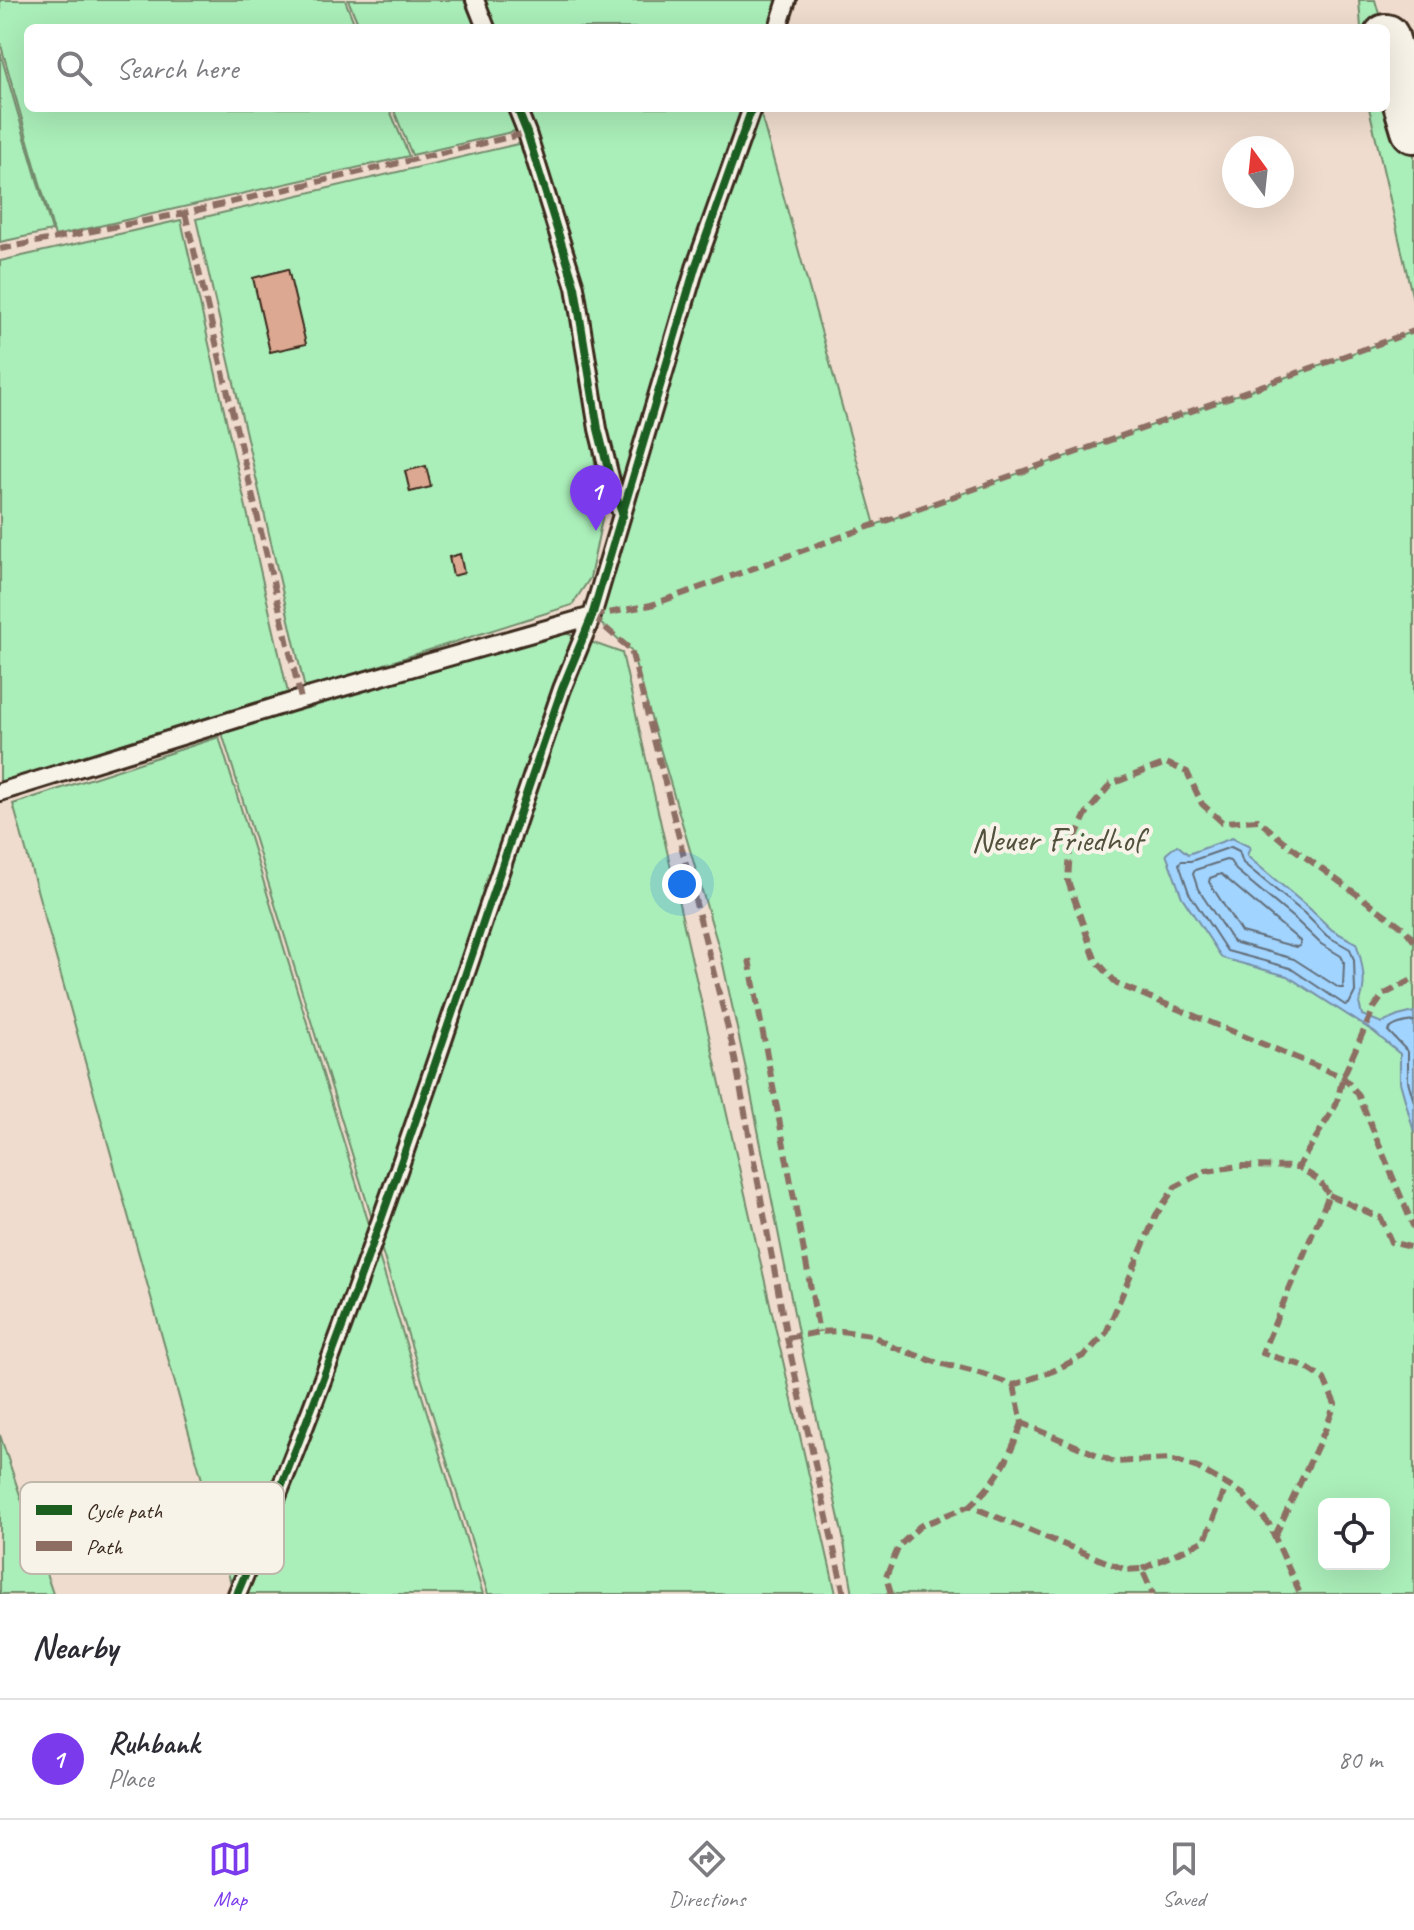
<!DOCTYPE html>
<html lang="en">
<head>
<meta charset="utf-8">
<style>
	:root { --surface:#fff; --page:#f2f2f3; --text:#2b2b33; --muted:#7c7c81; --line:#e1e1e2; --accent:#7c3aed }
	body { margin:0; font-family:Caveat,sans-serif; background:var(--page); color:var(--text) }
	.controls { position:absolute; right:24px; bottom:24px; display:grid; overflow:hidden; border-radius:12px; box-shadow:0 8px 32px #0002 }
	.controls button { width:72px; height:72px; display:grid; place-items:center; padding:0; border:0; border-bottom:2px solid var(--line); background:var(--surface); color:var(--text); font:40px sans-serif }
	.compass { position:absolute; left:1222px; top:136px; width:72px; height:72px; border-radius:50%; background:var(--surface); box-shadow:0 8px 32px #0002; rotate:345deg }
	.you { position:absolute; left:682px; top:884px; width:28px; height:28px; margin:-20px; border:6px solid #fff; border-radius:50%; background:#1a73e8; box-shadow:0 0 0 12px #1a73e833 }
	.badge { display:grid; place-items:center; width:52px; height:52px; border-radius:50%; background:var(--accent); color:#fff; font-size:26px; font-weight:700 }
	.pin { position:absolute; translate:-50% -66px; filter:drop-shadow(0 2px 4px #0008) }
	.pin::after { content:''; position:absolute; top:42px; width:28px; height:24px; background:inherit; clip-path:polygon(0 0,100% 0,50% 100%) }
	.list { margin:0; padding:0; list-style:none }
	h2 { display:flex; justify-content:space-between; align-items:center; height:104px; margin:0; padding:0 32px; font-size:34px }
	h2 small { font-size:26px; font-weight:400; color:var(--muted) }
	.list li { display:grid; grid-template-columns:52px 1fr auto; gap:24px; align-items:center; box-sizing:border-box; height:120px; padding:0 32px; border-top:2px solid var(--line) }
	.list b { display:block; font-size:30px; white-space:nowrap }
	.list p { margin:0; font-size:26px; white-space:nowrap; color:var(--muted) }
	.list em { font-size:26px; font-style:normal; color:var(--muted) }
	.icon { flex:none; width:44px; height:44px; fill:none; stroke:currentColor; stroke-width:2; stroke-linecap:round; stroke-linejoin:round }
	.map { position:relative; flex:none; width:1414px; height:1594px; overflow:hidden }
	.search { position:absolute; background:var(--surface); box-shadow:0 8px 32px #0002; left:24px; right:24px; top:24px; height:88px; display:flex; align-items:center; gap:20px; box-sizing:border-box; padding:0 28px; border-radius:12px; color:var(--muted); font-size:30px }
	.sheet { height:224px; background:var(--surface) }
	nav { display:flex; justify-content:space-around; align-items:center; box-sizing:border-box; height:112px; border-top:2px solid var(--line); background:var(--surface); font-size:22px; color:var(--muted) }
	nav a { display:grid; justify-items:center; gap:4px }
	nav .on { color:var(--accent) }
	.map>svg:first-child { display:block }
	.green { fill:#aaeeb9; stroke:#728c6c; stroke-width:2; fill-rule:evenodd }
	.water { fill:#a1d4ff; stroke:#7890a5; stroke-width:2 }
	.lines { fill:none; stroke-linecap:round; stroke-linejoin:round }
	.shore { stroke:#646e78; stroke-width:2 }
	.building { fill:#dca891; stroke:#3b2a1e; stroke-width:2 }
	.service-casing { stroke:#3b2a1e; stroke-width:22 }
	.trunk-casing { stroke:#3b2a1e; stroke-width:50 }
	.service { stroke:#f7f3e8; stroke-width:16 }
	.trunk { stroke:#f7f3e8; stroke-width:44 }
	.quiet { stroke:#8d6e63; stroke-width:6; stroke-dasharray:12 6; stroke-linecap:butt }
	.cycleway-casing { stroke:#f7f3e8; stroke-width:13 }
	.cycleway { stroke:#1b5e20; stroke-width:8 }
	.labels { text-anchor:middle; stroke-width:8; stroke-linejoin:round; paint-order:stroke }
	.park-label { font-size:34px; fill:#51513d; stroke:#f7f3e8 }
	.key { fill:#f7f3e8; stroke:#bfb7ab; stroke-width:2 }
	.key-label { font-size:22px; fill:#3b2a1e }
</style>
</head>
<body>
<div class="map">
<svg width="1414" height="1594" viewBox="0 0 1414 1594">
	<rect width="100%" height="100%" fill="#efdcce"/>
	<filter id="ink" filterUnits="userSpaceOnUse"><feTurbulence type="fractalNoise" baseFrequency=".0125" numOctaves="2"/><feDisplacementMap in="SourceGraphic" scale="16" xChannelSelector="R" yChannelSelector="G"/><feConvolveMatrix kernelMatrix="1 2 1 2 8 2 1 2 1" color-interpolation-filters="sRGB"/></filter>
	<g filter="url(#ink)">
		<path class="green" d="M0 0H345L356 28H28V108H389L409 156 55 236 0 42Z
			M348 0H464L476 28H360Z
			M475 0H787L778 28H486Z
			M1359 0H1375L1383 28H1361Z
			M0 52 52 231 0 242Z
			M393 108H510L520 130 412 155Z
			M518 108H759L875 525 1414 331V1594H853L843 1537 798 1333 748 1079 721 955 631 650 592 616 623 516 575 287ZM1324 1504H1384V1564H1324Z
			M1369 108H1386L1414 130V304Z
			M522 143 568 293 603 514 590 578 572 605 305 689 196 219Z
			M181 220 288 693 0 783V261Z
			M565 633 622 653 836 1594H488L222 733Z
			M219 737 483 1594H234L13 804Z
			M0 1435 53 1594H0Z"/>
		<path class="water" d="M1232 838 1250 847 1247 856 1309 908 1332 930 1356 943C1362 960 1368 987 1359 1003L1362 1015 1382 1023 1398 1016 1414 1012V1132L1400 1082V1054L1374 1032 1287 976 1222 958 1182 897 1166 854 1177 845 1188 854Z"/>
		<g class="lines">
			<path class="shore" d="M1231 847 1239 851 1243 863 1304 913 1327 936 1350 949 1354 960 1355 992 1349 1004 1345 1005 1290 968 1227 951 1189 893 1179 864 1181 861H1191Z
				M1226 860 1230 861 1236 870 1297 921 1321 944 1341 956 1344 962 1343 988H1339L1294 959 1233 942 1198 889 1193 874 1195 870Z
				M1221 874 1300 941V946L1296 947 1241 932 1209 882 1210 878Z
				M1414 1021C1405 1022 1393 1024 1388 1031L1408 1052V1081L1414 1102"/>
		</g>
		<path class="building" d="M288 269 306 344 270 352 253 278Z
			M426 466 431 487 410 492 405 471Z
			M460 554 464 573 453 576 449 557Z"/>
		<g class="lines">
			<g class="service-casing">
				<path id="service" d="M475 0 486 28
					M778 28 787 0
					M517 108 527 133 575 287 598 429 611 481 622 515
					M0 792 301 699 592 616
					M237 1594C362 1299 458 992 562 689L592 616 695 268 752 108"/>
			</g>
			<g class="trunk-casing">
				<path id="trunk" d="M1386 37 1414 130"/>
			</g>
			<use href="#service" class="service"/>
			<use href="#trunk" class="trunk"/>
			<path class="quiet" d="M185 213 301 699
				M0 249 185 213 527 133
				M592 616 631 650 733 1048 787 1338 844 1594
				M592 616 651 605 1414 331
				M1414 941 1405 929 1283 841 1258 820 1222 822 1202 804 1187 772 1166 763 1111 784 1086 814 1070 849 1068 881 1095 959 1117 984 1343 1077 1358 1094 1414 1228
				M749 959 819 1332
				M1329 1195 1381 1218 1391 1242 1414 1248
				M787 1338 819 1332 841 1331 871 1335 893 1347 935 1362 983 1374 1014 1385 1053 1371 1085 1355 1106 1333 1156 1215 1175 1187 1206 1171 1240 1166 1298 1167 1336 1105 1343 1077 1374 1008 1383 995 1414 979
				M1014 1385 1022 1423 1114 1462 1170 1459 1198 1468 1243 1494 1269 1524 1300 1594
				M1022 1423C1009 1458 998 1481 970 1506L1126 1570 1142 1569 1153 1594
				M1275 1536 1326 1428 1335 1404 1324 1379 1304 1366 1262 1353 1329 1195 1319 1180 1298 1167
				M1142 1569 1205 1540 1227 1485
				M891 1594 886 1577 899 1546 920 1526 970 1506"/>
			<g class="cycleway-casing">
				<path id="cycleway" d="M517 108 527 133 575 287 598 429 611 481 623 516
					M237 1594C362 1299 458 992 562 689L592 616 695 268 752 108"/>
			</g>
			<use href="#cycleway" class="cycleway"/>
		</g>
	</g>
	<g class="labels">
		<g class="park-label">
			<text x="1057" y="851">Neuer Friedhof</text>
		</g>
	</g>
	<rect x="20" y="1482" width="264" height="92" rx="12" class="key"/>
	<rect x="36" y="1505" width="36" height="10" fill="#1b5e20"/>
	<rect x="36" y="1541" width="36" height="10" fill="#8d6e63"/>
	<g class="key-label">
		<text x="86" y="1518">Cycle path</text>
		<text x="86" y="1554">Path</text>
	</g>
</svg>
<div class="controls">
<button><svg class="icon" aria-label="locate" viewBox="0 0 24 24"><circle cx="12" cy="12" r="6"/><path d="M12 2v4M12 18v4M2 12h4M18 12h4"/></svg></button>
</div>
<svg class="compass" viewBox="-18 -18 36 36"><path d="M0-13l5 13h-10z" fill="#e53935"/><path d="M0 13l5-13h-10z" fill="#7c7c81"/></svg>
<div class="you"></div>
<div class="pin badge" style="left:596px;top:531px">1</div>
<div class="search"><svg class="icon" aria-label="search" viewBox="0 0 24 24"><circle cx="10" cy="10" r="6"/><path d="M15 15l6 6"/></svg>Search here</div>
</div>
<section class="sheet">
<h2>Nearby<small></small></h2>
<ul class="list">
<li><span class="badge">1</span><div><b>Ruhbank</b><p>Place</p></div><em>80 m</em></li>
</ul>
</section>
<nav>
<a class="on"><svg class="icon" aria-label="map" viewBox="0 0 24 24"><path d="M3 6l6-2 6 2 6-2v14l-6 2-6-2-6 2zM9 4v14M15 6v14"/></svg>Map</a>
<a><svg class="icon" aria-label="directions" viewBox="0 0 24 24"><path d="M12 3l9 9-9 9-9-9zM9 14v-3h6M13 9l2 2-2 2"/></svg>Directions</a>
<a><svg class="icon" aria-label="saved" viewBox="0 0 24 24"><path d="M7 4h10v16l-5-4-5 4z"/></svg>Saved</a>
</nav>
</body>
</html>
